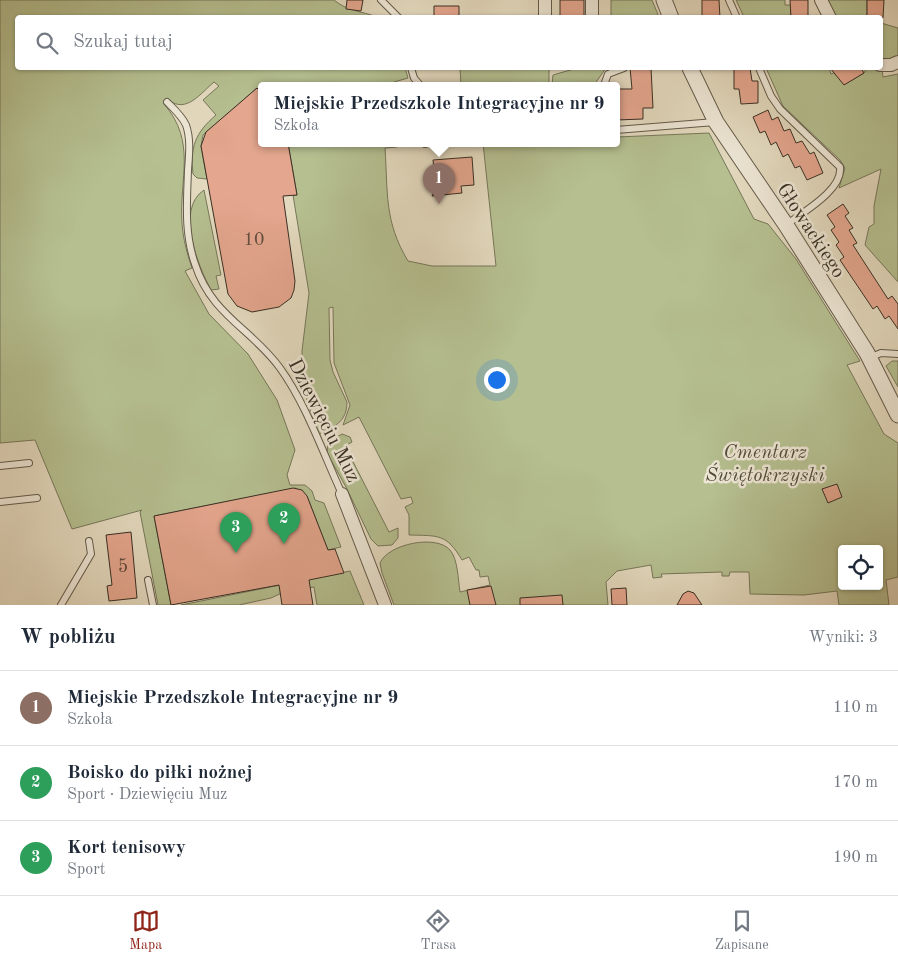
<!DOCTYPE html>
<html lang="pl">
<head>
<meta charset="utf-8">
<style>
	:root { --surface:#fff; --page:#f2f2f3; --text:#1f2937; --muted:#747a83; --line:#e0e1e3; --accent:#8f2418 }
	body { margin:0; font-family:"Old Standard TT",serif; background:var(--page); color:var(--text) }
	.controls { position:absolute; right:15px; bottom:15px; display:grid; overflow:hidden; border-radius:5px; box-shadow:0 1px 4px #0004 }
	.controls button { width:45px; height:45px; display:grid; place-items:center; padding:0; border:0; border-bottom:1px solid var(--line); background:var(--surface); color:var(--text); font:25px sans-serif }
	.you { position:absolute; left:496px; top:379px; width:18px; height:18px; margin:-12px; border:4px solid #fff; border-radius:50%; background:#1a73e8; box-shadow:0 0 0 8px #1a73e833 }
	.badge { display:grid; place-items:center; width:32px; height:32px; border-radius:50%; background:var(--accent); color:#fff; font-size:16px; font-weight:700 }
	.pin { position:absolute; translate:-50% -41px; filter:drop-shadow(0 1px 2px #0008) }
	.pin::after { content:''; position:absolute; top:26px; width:18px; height:15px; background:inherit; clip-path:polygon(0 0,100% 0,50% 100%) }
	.popup { position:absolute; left:258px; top:82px; width:362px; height:65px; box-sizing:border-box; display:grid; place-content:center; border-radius:5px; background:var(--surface); filter:drop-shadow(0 1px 4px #0005); font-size:16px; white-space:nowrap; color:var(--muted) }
	.popup b { font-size:19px; color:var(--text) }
	.popup::after { content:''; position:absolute; left:50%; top:100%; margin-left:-10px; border:10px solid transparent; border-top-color:var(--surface) }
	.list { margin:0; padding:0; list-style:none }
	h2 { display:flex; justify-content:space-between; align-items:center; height:65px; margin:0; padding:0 20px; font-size:21px }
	h2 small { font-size:16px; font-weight:400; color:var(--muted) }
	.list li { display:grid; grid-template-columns:32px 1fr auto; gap:15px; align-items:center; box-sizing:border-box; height:75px; padding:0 20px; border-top:1px solid var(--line) }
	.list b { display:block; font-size:19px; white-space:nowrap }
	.list p { margin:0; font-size:16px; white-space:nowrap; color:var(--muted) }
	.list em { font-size:16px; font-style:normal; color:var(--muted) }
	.icon { flex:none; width:28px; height:28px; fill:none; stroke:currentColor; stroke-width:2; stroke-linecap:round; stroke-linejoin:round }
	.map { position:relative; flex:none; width:898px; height:605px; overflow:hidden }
	.search { position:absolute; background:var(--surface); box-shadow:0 1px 4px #0004; left:15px; right:15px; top:15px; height:55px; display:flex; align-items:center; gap:12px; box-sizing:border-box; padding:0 18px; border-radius:5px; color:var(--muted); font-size:19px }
	.sheet { height:290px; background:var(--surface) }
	nav { display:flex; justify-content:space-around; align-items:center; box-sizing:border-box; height:70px; border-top:1px solid var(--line); background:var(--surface); font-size:14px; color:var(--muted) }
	nav a { display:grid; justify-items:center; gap:2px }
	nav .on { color:var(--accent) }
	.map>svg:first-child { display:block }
	.green { fill:#b5bf90; stroke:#76775a; fill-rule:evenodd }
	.building { fill:#e4a68e; stroke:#382f23 }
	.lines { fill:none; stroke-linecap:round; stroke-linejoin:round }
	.service-casing { stroke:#635a4a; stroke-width:8 }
	.minor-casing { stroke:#635a4a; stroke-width:14 }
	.tertiary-casing { stroke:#635a4a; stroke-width:17 }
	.service { stroke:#ede6d5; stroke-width:6 }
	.minor { stroke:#ede6d5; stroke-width:12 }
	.tertiary { stroke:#ede6d5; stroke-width:15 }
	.labels { text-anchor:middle; stroke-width:5; stroke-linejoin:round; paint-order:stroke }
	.number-label { font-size:18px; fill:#634d3e }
	.street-label { font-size:20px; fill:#382f23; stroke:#ede6d5 }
	.park-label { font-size:20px; font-style:italic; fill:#514c39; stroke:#ede6d5 }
</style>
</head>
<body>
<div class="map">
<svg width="898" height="605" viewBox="0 0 898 605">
	<rect width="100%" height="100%" fill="#e3d9be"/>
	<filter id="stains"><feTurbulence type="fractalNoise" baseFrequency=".004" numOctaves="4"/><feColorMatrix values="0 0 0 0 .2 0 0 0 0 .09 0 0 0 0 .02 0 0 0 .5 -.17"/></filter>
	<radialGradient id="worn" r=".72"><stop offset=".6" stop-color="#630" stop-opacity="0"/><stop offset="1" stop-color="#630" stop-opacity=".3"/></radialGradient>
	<path class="green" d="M0 0H334C347 11 361 11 377 17L18 18V68H405L408 78 394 82V85H262L261 93 257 88 203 135 201 146 207 179 197 178 193 174C190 147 195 133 216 115L203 100 219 86 214 82C201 93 186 114 169 100L164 104C197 142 179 178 182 223 183 239 187 253 192 268L185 271 209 314 248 354 277 400 295 450 287 475 290 485H305L312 491 315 500 324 503 341 547 328 550 307 496 296 488 154 516 171 605H158L140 512 142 510 72 529 35 440 0 443Z
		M611 0H652L659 17H611Z
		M736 0H785V5H791V17H744Z
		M824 0H867V17H831Z
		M881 23 898 28V57L888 60 881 59Z
		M460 68H549V85H461Z
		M577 68H606L594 85H552L553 75Z
		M766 68H829L831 74 838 71 845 84 864 73 866 69H882L883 77 898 74V282L865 245 869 227 874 224V206L881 169 839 188 845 168 840 160 783 106Z
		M709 133 754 219 768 224 796 259 860 361 847 365 884 434 898 443V577L886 580 889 605H839L837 591 804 595 750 594 749 572H730L729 576H722V572L661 574 662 577 653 578 651 565 617 571 606 582 608 605H394L382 573 380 563C388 544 436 534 450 550 458 559 458 580 460 592L490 585 488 576 480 577 479 570H476L469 557 462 560C446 533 438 536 409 535V515L405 507 413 503 411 497 401 499 359 417 343 425 350 405 334 363 333 307 329 308 330 360 333 372 347 402C347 422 334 427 318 435L303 387 302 351 309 293 293 195H297L288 143H397V147L385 148C388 193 384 221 408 261L432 266H496L483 143H616L617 137ZM842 549H879V586H842Z
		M204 190 221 275 216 276 219 289 211 290C198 266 175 209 204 190Z
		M892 361H898V387L886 366Z
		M342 434 350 437 352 442 345 446 389 532 398 528V538L392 545 378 546 371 539 346 487 327 453 328 442Z
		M350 571 364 605H317L314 587 284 592 271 598 239 605H181Z"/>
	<path class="building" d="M347 0H363L361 11 346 9Z
		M560 0H584V18H560Z
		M702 0H719L720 18 702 17Z
		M790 0H808V18H791Z
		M867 0H884L883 18H867Z
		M434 6H459V18H434Z
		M630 68H651L653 108H643V119L616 120V89H632Z
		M734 68H750L752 81H758V103L741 104 739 89H734Z
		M830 68H861L864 73 844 85Z
		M257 88 262 93V143H288L297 195 283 196 295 281 294 290 291 298 279 307 252 312 237 306 228 294 201 146 206 132Z
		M768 110 772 120 778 117 784 131 790 129 796 143 802 141 810 154 814 152 823 173 807 180 800 166 795 168 788 154 783 157 776 142 771 145 765 131 760 133 753 117Z
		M472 157 474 185 461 186 462 193 432 196 436 188 433 160Z
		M843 204 849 213 845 216 853 228 849 230 857 243 853 245 888 299 892 296 898 304V329L889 316 885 319 877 306 873 309 840 260 844 257 836 245 839 242 831 230 835 227 827 215Z
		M837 484 842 497 828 503 822 489Z
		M293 488 302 490 307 496 328 550 335 549 344 573 309 580 313 605H282L279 585 171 605 154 516Z
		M131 532 137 598 109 601 107 586 112 585 106 535Z
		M491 586 496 605H470L467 590Z
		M626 588 627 605H612L611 589Z
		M688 591 694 593 702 605H677L683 594Z
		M562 595 563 605H520V598Z"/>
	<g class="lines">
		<g class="service-casing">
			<path id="service" d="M381 0 399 18
				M729 0 737 18
				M411 68 414 78 420 85
				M759 68 771 96 780 109 840 167C843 190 803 212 786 225
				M604 85 608 74 624 68
				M167 102C174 109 182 116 186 125 191 139 189 156 188 170 187 202 184 233 195 264 211 315 252 329 280 368 306 404 323 453 342 494
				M616 130 715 122
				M425 143V144
				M869 358 881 353 898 354
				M0 466 29 463
				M0 502 37 498
				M148 580 153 605
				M61 605 91 554 89 541"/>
		</g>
		<g class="minor-casing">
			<path id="minor" d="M592 0V18
				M821 0 830 18
				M545 18V0
				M880 65H891L898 62
				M342 494 385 605"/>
		</g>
		<g class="tertiary-casing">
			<path id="tertiary" d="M664 0 671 18
				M690 68 716 122 786 225 867 353 898 415"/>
		</g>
		<use href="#service" class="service"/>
		<use href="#minor" class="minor"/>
		<use href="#tertiary" class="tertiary"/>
	</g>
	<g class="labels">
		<g class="number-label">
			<text x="254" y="245">10</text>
			<text x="123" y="572">5</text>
		</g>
		<g class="street-label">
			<text transform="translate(812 230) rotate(57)" y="7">Głowackiego</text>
			<text transform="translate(325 420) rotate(63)" y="7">Dziewięciu Muz</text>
		</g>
		<g class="park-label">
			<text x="765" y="458">Cmentarz<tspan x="765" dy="23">Świętokrzyski</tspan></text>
		</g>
	</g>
	<rect width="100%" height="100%" filter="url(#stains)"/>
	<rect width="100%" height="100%" fill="url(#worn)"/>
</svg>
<div class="controls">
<button><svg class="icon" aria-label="locate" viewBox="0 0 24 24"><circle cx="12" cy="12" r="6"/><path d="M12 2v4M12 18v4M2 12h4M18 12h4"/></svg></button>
</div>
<div class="you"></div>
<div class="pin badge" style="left:439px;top:204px;background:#8d6e63">1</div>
<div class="popup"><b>Miejskie Przedszkole Integracyjne nr 9</b>Szkoła</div>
<div class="pin badge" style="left:284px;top:544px;background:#2e9e5b">2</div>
<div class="pin badge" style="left:236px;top:553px;background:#2e9e5b">3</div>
<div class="search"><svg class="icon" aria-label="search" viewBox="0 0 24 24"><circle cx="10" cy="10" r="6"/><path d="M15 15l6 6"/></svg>Szukaj tutaj</div>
</div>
<section class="sheet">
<h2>W pobliżu<small>Wyniki: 3</small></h2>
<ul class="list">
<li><span class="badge" style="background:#8d6e63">1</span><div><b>Miejskie Przedszkole Integracyjne nr 9</b><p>Szkoła</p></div><em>110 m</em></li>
<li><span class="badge" style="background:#2e9e5b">2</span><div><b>Boisko do piłki nożnej</b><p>Sport · Dziewięciu Muz</p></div><em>170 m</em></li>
<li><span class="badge" style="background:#2e9e5b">3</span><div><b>Kort tenisowy</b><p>Sport</p></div><em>190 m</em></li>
</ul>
</section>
<nav>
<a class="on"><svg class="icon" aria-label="map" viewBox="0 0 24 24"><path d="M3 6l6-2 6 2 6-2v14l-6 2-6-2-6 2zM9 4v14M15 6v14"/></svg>Mapa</a>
<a><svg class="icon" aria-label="directions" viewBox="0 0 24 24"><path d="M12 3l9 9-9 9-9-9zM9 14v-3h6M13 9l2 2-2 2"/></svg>Trasa</a>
<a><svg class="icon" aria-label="saved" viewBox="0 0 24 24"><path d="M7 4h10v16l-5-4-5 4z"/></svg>Zapisane</a>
</nav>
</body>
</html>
